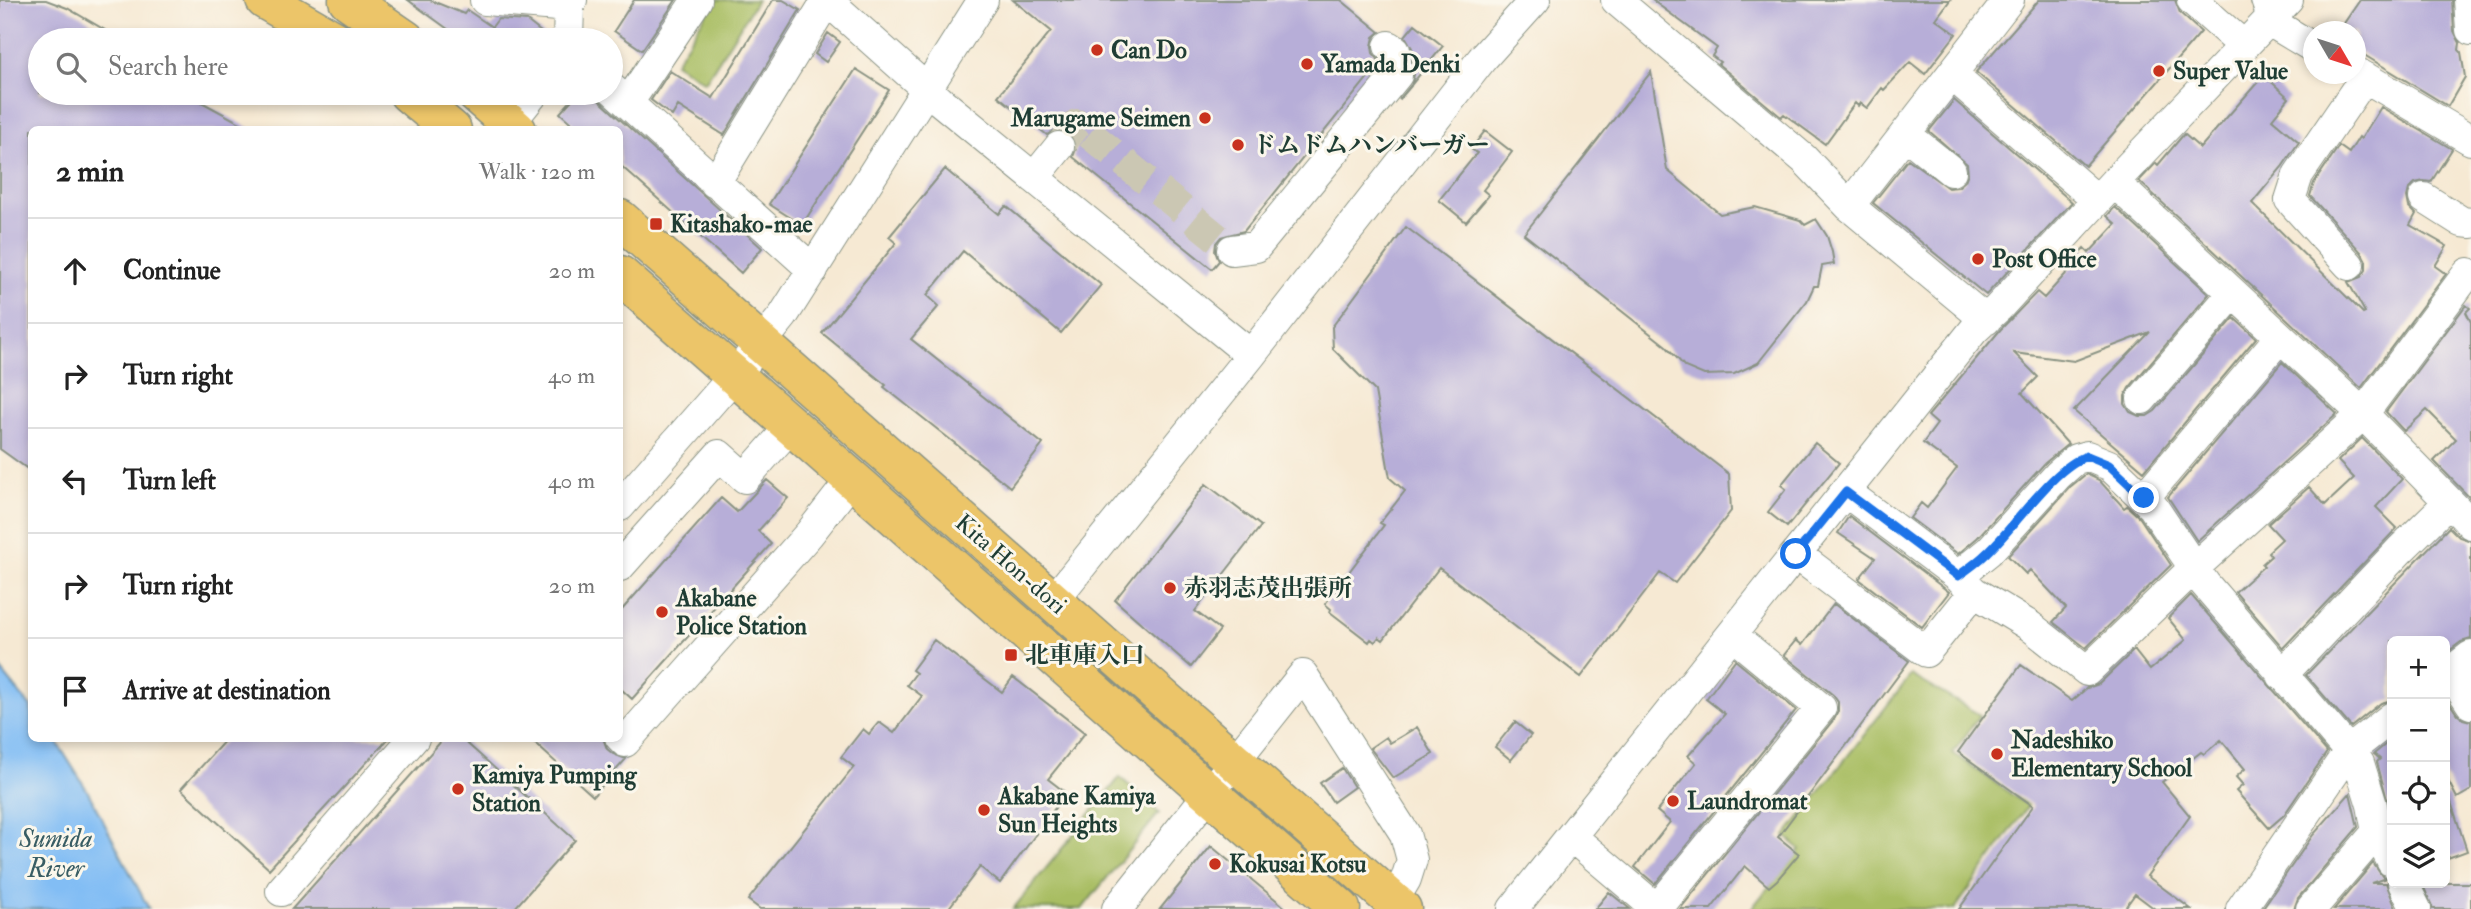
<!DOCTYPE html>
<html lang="en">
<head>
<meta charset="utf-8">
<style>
	:root { --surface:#fff; --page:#f2f2f2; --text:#222; --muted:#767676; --line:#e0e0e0 }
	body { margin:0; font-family:"IM FELL Double Pica","Noto Serif JP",serif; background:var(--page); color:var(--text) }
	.controls { position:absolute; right:21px; bottom:21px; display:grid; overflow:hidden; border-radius:10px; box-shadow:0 4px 10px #0003 }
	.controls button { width:63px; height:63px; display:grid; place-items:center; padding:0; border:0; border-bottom:2px solid var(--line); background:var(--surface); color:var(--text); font:35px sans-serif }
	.compass { position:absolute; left:2303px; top:21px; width:63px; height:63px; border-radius:50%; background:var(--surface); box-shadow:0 4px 10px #0003; rotate:129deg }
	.stop { position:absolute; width:21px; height:21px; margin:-16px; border:5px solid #1a73e8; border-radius:50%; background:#fff }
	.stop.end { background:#1a73e8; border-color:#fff; box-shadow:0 2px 7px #0008 }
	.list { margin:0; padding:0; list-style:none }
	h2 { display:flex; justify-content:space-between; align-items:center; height:91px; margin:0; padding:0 28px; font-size:30px }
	h2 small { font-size:23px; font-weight:400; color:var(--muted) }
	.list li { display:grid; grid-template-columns:46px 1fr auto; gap:21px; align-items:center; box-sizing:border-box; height:105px; padding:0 28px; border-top:2px solid var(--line) }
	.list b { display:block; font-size:26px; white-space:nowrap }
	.list em { font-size:23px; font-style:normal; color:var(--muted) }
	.icon { flex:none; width:38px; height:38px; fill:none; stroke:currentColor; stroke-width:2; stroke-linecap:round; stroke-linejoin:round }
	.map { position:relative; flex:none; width:2471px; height:909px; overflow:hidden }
	.search { position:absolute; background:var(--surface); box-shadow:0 4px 10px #0003; left:28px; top:28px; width:595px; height:77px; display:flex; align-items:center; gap:18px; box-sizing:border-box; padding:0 24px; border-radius:38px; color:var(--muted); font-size:26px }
	.panel { position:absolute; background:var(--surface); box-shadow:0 4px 10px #0003; left:28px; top:126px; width:595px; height:616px; border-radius:10px }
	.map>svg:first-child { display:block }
	.green { fill:#a8bd62; stroke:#647d4b; stroke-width:2 }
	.water { fill:#82bdf4; stroke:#507d94; stroke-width:2 }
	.building { fill:#b7aed8 }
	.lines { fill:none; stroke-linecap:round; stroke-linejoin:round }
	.minor-tunnel { stroke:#cbc7b3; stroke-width:30; stroke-dasharray:30 15; stroke-linecap:butt }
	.minor-casing { stroke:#8a9384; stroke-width:32 }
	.highway-casing { stroke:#8a9384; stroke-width:41 }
	.minor { stroke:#fff; stroke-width:30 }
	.highway { stroke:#ecc569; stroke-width:38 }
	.route { stroke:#1a73e8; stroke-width:9 }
	.poi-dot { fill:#c8321e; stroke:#fbf7ec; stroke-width:2.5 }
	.labels { text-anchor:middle; stroke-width:6; stroke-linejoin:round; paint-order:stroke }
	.poi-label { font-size:24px; font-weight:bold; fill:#1f3d34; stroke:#fbf7ec; text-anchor:start }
	.street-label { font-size:24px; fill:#1f3d34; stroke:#fbf7ec }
	.water-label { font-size:26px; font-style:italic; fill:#385d64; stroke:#fbf7ec }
</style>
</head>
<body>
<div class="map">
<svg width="2471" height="909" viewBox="0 0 2471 909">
	<rect width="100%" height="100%" fill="#fbf7ec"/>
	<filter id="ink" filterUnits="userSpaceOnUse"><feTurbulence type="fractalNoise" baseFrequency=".0143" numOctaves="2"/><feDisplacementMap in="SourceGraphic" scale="14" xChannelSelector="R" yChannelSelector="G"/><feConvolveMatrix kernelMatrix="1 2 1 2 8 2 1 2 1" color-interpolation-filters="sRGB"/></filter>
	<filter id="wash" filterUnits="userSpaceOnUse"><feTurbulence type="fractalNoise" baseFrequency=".00686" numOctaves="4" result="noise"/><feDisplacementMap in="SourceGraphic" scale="28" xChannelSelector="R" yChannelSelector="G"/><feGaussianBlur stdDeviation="1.57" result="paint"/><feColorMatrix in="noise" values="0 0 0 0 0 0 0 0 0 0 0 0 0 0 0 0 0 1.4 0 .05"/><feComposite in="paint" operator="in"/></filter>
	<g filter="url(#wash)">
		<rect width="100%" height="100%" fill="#f6e9d3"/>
		<path class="green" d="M715 0H757L705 82 675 63Z
			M1911 675 1980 715 1953 753 2028 806 1955 909H1751L1800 849 1785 836Z
			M1120 777 1159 813 1082 909H1013Z"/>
		<path class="water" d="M0 669 31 707 32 738 55 739 87 790 149 909H0Z"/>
		<g id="blocks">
			<path class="building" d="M0 0H46L67 8 122 40H40V93H185L253 130H32V472L0 449Z
				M408 0H430L464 14 467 10 492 27 498 19 527 21 551 40H463Z
				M634 0H676L642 50 614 31Z
				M773 0H783L800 10 724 135 678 106 672 116 651 100 670 71 713 98Z
				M1013 0H1341L1380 32 1374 37 1372 46 1373 53 1378 59 1379 69 1372 78 1369 76 1244 231 1221 237 1216 243 1215 251 1219 261 1212 269 1073 157 1076 149 1075 141 1069 133 1061 130 1053 131 1047 135 998 96 1051 31Z
				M1652 0H1950L1936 19 1956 34 1925 74 1910 62 1884 90 1882 88 1867 108 1860 103 1858 106 1855 103 1825 144 1784 114 1781 117 1718 64 1720 62 1712 56 1717 48Z
				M2039 0H2175L2180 13 2201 32 2085 166 1976 72Z
				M2360 0H2452L2454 31 2460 43 2459 50 2461 52 2465 77 2448 106 2356 50V32H2338Z
				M1415 24 1443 46 1399 100 1411 86 1414 75 1412 48 1405 36Z
				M828 33 840 42 826 62 815 54Z
				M856 69 889 90 802 225 769 204Z
				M1651 72 1667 170 1720 214 1755 207 1800 220 1805 225 1816 219 1827 236 1832 252 1834 264 1822 266 1818 286H1814L1807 301 1758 363 1734 374 1704 375 1685 367 1666 346 1524 234Z
				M2264 75 2289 98 2272 119 2299 142 2282 167 2252 203 2363 313 2365 312 2348 282 2361 277 2366 270V261L2362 253 2310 196 2314 183 2339 146 2349 153 2359 137 2361 139 2381 107 2452 149 2431 182 2424 181 2415 183 2409 189 2407 197 2409 207 2416 214 2410 225 2447 246 2435 266 2446 274 2361 388 2139 181 2156 163 2158 165 2184 134 2200 148Z
				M578 93H591L762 248 741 273 620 165V130H579L560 113Z
				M1954 100 2072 202 1986 295 1873 203 1908 159 1948 188 1958 187 1965 181 1968 173 1967 164 1929 131Z
				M1485 131 1512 152 1483 190 1489 195 1466 222 1439 200 1477 153 1471 149Z
				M945 169 999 214 1006 206 1101 285 1061 333 963 251 927 295 939 306 911 339 1043 444 1010 487 884 387 886 385 822 333 896 243 889 237Z
				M2115 207 2209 294 2129 388 2125 396V404L2130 412 2139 416H2147L2155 411 2234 318 2256 338 2144 471 2074 411 2150 332 2074 361 2014 353 2038 377 2022 393 2068 444 2045 463 1977 538 1958 554 1910 518 1921 503 1927 508 1957 468 1923 443 1937 424 1928 416 2001 329 2037 292 2044 298 2072 267 2069 264 2084 248 2089 253 2116 224 2107 216Z
				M1406 227 1729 474 1731 511 1675 583 1660 573 1581 677 1439 568 1383 640 1379 637 1375 642 1371 639 1369 642 1330 612 1331 609 1325 604 1384 525 1380 523 1405 491 1390 478 1375 391 1333 349 1332 327Z
				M2466 305 2470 308 2466 312 2471 322V499L2434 461 2456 439 2427 410 2404 431 2386 412Z
				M2282 362 2337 414 2197 541 2168 497Z
				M2362 438 2402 479 2376 507 2397 528 2283 648 2235 592 2264 566 2262 564 2271 556 2268 552 2282 539 2268 524 2309 487 2325 505 2354 478 2338 461Z
				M1815 443 1839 463 1787 527 1768 512 1786 489 1781 485Z
				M2086 474 2099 480 2124 508 2127 506 2140 518 2171 565 2086 648 2053 622 2066 608 2030 570 2026 574 2008 556 2070 487Z
				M767 480 788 498 758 531 771 544 632 699 620 688V612L721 498 737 512Z
				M1206 484 1261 526 1195 611 1220 630 1191 667 1115 600Z
				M1849 516 1949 592 1922 627 1859 579 1875 558 1838 533Z
				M2449 527 2459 537 2471 541V639L2461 642 2445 654V641H2392V700L2381 703 2351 727 2306 675Z
				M2191 595 2327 752 2284 815 2269 828 2236 791 2243 785 2236 777 2245 769 2221 740 2204 754 2201 752 2162 782 2190 816 2147 876 2191 909H2155L2135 894 2124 909H1959L2033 806 1958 752 2021 665 2072 701 2087 688 2099 684 2134 650 2150 670 2186 640 2168 618Z
				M1834 604 1909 661 1778 837 1799 854 1777 880 1769 887 1745 866 1711 909H1680L1835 718 1838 711V702L1833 695 1784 655 1796 640 1802 645Z
				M934 640 1002 692 1013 677 1085 733 1048 779 1066 793 1000 883 980 867 948 909H760L748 900 854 767 841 757 863 729 869 734 879 722 894 733 922 696 907 685 916 673 912 670Z
				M1735 660 1796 710 1655 884 1635 867 1670 822 1657 811 1696 763 1688 756 1725 714 1706 699Z
				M2445 696 2457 714 2463 719 2471 721V790L2457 798 2445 775Z
				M1515 722 1531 735 1511 760 1495 747Z
				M1417 727 1433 754 1393 778 1370 748 1386 737 1390 743Z
				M227 738H389L269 869 181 789Z
				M444 738H461L575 840 514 909H292Z
				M529 738H603L607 749 613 754 626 759 593 796Z
				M2392 739V818L2377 762 2380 759 2374 754Z
				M1342 768 1354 787 1333 802 1320 783Z
				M2350 793 2358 827 2298 898 2294 909H2262L2313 835Z
				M2445 796H2449L2467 851 2445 859Z
				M1211 846 1287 909H1160Z
				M2373 863 2382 876 2386 878 2371 883H2386L2396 909H2334Z
				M2422 883H2471V909H2433Z
				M1609 892 1630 909H1595Z"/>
		</g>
	</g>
	<g filter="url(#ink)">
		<use href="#blocks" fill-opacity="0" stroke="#8a9384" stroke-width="2"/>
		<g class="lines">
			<path class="minor-tunnel" d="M1059 147 1077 124 1232 250"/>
			<g class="minor-casing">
				<path id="minor" d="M485 0 569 7
					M827 0 940 101 1251 355
					M1616 0 1804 159 1849 206 1986 320
					M2192 0 2244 46
					M2266 0 2274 24 2314 48
					M2469 0 2471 30
					M568 40 569 7 572 0
					M2356 72 2471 140
					M1952 75 2097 200
					M611 88 813 270
					M628 103 697 0
					M510 123 534 93
					M1905 134 1951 171
					M1034 178 1059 147
					M2114 182 2363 414 2471 524
					M715 183 827 0
					M2424 198 2462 222 2471 223
					M1849 206 2009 0
					M1232 250 1256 247 1397 75 1395 50 1389 46
					M2349 265 2290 200 2298 175 2365 77
					M2142 399 2233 293
					M1846 492 1958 576 1973 591
					M2144 498 2280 337
					M620 506 734 376 783 316 983 0
					M1796 554 1926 652 1974 592 2030 626 2087 671 2194 568 2363 414 2468 273
					M620 566 719 455 745 478 791 426
					M1958 576 1989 551 2058 475 2076 459 2087 456 2109 465 2153 507 2205 584 2359 763 2372 805 2377 832 2392 862
					M1053 601 1251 355 1482 59 1535 0
					M2450 672 2471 704
					M2282 675 2400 550 2448 503
					M2445 676 2471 656
					M620 737 625 742 809 534 852 479
					M1572 837 1657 909 1821 708 1732 635
					M2403 883 2416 909
					M281 891 414 738
					M1117 909 1303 675 1405 834 1412 860 1406 879 1393 901
					M1513 909 1974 330 1998 308 2114 182 2288 0
					M2241 909 2349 751 2392 717
					M2311 909 2377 832"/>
			</g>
			<g class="highway-casing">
				<path id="highway" d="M265 0 334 40
					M348 0 406 40
					M408 93 452 130
					M475 93 517 130
					M620 219 1402 909
					M620 275 1341 909"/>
			</g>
			<use href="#minor" class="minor"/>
			<use href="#highway" class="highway"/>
		</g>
	</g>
	<g class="lines" filter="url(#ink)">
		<path class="route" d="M1796 554 1846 492 1958 576C1968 569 1979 561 1988 552 2016 526 2053 467 2087 456L2109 465 2144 498"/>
	</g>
	<g class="poi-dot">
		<circle cx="1097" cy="50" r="7"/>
		<circle cx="1307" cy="64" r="7"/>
		<circle cx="2159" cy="71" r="7"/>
		<circle cx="1205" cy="118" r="7"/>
		<circle cx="1238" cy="145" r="7"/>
		<rect x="649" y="217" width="14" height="14" rx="3.5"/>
		<circle cx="1978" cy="259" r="7"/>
		<circle cx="1170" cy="588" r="7"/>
		<circle cx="662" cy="612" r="7"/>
		<rect x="1004" y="648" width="14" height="14" rx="3.5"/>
		<circle cx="1997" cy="754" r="7"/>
		<circle cx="458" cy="789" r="7"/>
		<circle cx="1673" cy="801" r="7"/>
		<circle cx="984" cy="810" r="7"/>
		<circle cx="1215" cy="864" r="7"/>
	</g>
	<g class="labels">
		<g class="poi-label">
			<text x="1111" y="58">Can Do</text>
			<text x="1321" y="72">Yamada Denki</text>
			<text x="2173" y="79">Super Value</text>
			<text x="1191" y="126" text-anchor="end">Marugame Seimen</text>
			<text x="1252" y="153">ドムドムハンバーガー</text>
			<text x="670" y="232">Kitashako-mae</text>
			<text x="1992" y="267">Post Office</text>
			<text x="1184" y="596">赤羽志茂出張所</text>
			<text x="676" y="606">Akabane<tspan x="676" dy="28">Police Station</tspan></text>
			<text x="1025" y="663">北車庫入口</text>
			<text x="2011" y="748">Nadeshiko<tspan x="2011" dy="28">Elementary School</tspan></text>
			<text x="472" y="783">Kamiya Pumping<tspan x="472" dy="28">Station</tspan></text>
			<text x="998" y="804">Akabane Kamiya<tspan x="998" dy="28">Sun Heights</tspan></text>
			<text x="1687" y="809">Laundromat</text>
			<text x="1229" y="872">Kokusai Kotsu</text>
		</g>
		<g class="street-label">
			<text transform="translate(1011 564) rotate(41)" y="8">Kita Hon-dori</text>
		</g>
		<g class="water-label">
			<text x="56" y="847">Sumida<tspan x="56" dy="30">River</tspan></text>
		</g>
	</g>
</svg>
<div class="controls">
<button>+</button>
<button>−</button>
<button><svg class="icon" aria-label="locate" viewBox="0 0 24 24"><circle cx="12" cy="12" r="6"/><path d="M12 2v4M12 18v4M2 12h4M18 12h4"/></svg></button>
<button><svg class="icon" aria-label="layers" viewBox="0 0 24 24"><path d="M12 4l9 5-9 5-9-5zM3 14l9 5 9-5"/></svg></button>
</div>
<svg class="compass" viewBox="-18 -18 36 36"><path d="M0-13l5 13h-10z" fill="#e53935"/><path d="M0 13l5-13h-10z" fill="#767676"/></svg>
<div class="stop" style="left:1796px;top:554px"></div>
<div class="stop end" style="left:2144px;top:498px"></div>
<div class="search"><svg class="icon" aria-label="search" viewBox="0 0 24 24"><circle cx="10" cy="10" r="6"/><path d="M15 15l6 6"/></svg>Search here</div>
<section class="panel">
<h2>2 min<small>Walk · 120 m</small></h2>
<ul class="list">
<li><svg class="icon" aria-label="ahead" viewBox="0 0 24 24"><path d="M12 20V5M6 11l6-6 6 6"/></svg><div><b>Continue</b></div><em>20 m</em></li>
<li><svg class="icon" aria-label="right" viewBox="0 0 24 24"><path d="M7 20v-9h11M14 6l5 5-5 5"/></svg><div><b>Turn right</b></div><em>40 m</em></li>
<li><svg class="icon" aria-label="left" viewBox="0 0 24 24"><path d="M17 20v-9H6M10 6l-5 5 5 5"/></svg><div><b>Turn left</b></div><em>40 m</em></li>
<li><svg class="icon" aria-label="right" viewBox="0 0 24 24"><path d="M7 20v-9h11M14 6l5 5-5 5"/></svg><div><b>Turn right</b></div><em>20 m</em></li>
<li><svg class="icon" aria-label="arrive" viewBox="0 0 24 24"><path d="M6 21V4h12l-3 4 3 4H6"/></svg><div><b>Arrive at destination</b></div></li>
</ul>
</section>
</div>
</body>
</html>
